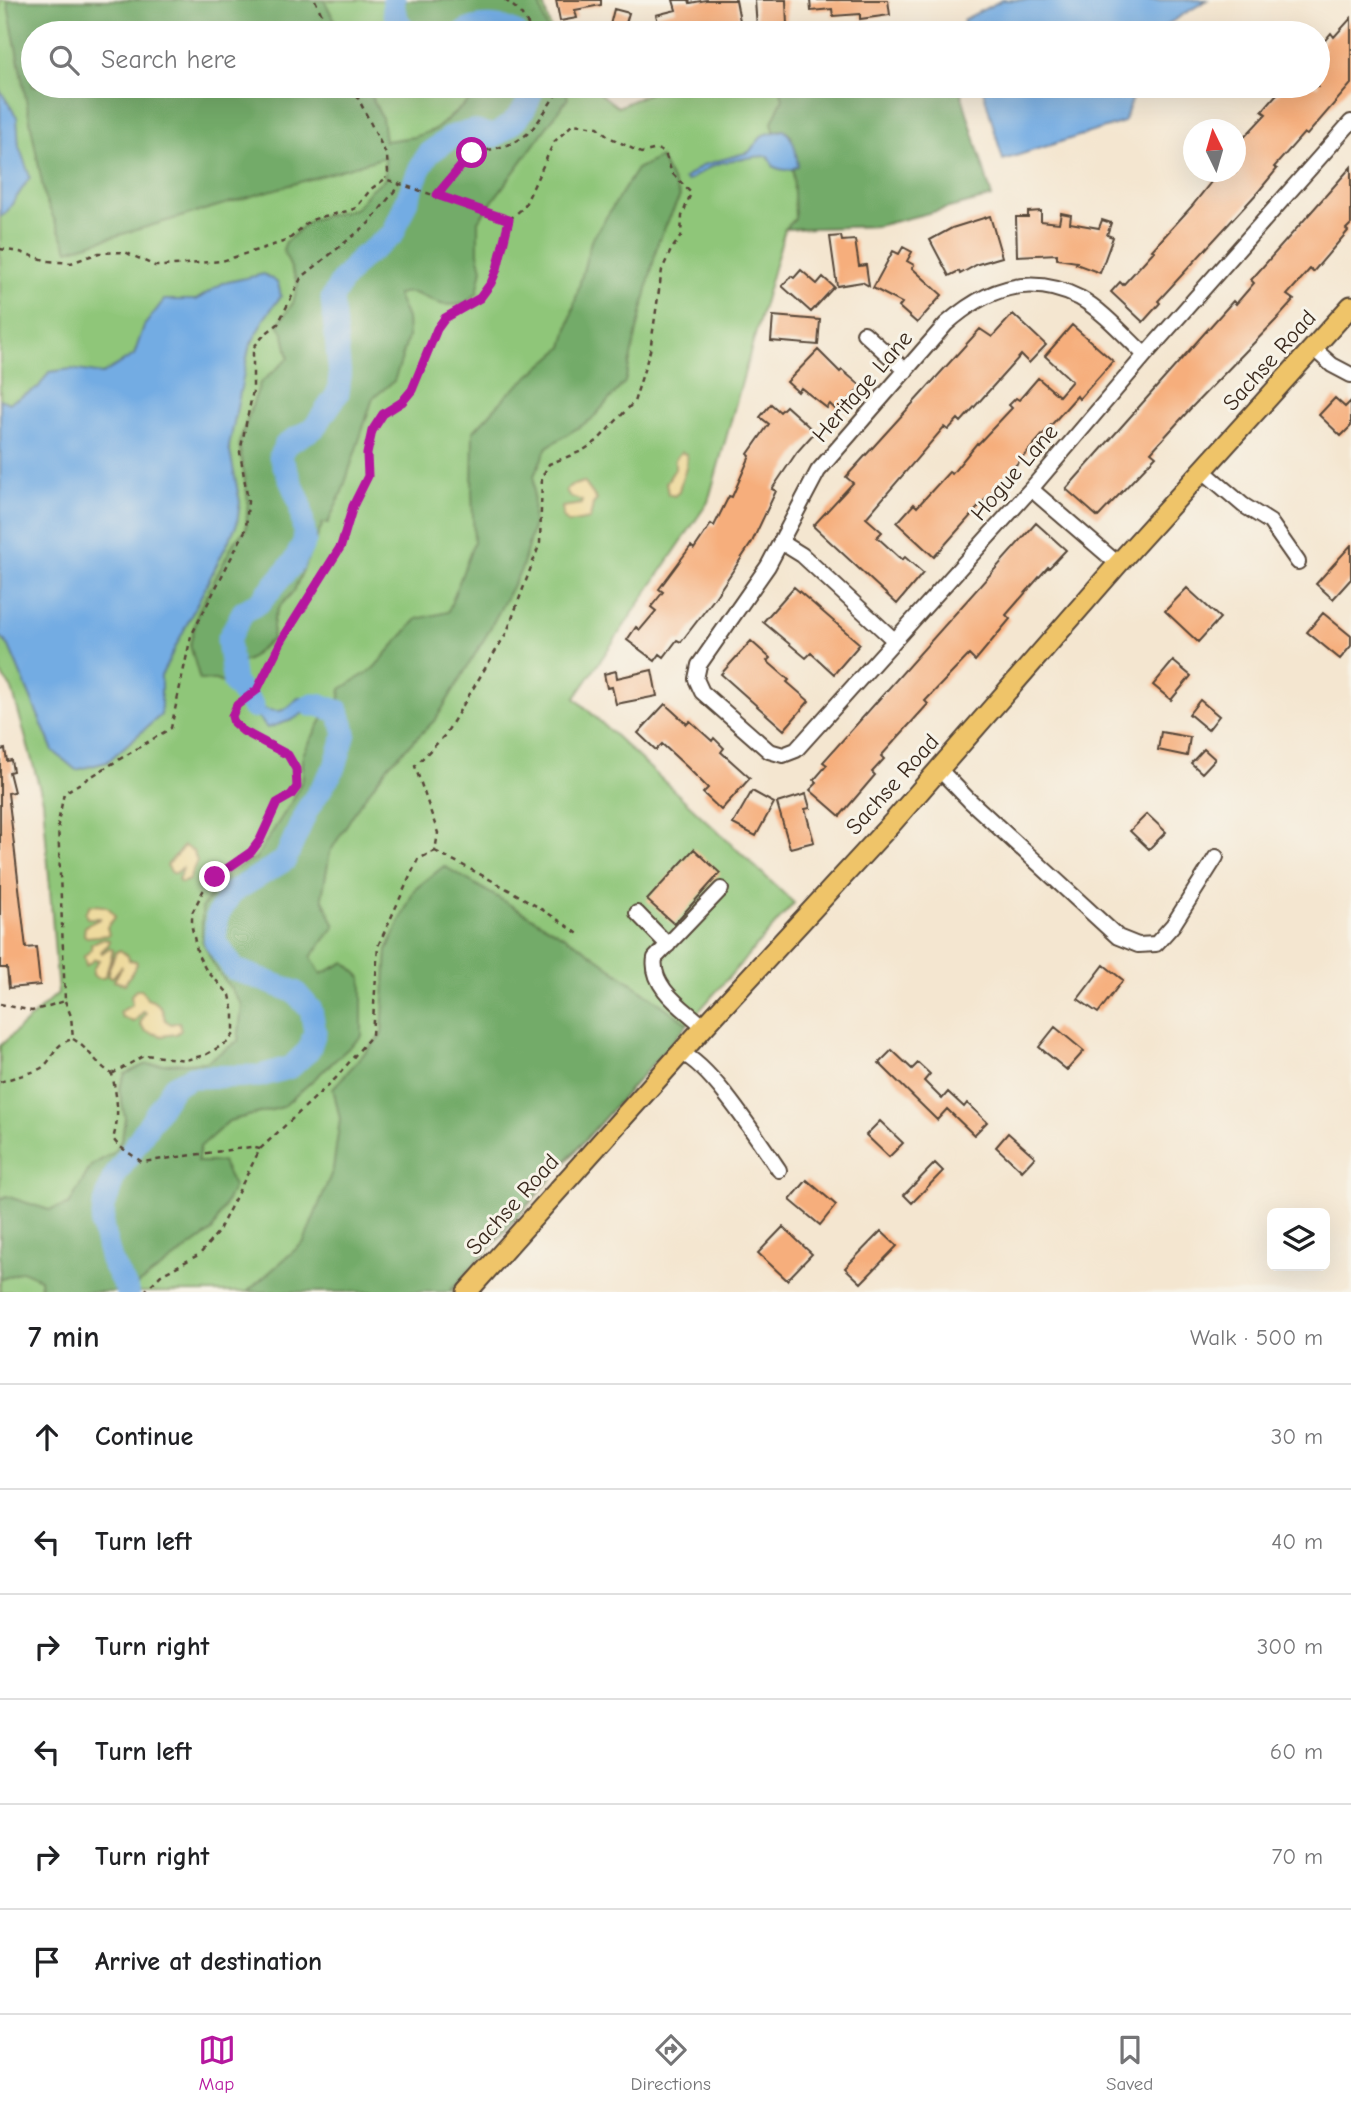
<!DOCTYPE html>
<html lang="en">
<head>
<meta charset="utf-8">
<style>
	:root { --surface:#fff; --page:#f2f2f2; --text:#202124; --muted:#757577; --line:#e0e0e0; --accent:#b5179e }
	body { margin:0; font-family:"Comic Neue",sans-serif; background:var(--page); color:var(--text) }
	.controls { position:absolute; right:21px; bottom:21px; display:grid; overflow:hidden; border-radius:10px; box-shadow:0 7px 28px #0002 }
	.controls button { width:63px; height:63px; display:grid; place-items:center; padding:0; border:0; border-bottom:2px solid var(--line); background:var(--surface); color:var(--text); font:35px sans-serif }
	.compass { position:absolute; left:1183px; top:119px; width:63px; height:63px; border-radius:50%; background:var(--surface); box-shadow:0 7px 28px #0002; rotate:355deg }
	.stop { position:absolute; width:21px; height:21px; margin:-16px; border:5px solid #b5179e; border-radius:50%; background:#fff }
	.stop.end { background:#b5179e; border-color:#fff; box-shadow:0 2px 7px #0008 }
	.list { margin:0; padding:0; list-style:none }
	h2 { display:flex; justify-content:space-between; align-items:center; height:91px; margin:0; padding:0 28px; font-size:30px }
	h2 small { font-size:23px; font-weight:400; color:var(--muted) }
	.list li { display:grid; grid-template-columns:46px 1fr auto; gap:21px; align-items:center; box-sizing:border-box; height:105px; padding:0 28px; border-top:2px solid var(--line) }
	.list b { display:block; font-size:26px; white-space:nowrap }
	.list em { font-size:23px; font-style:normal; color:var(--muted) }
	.icon { flex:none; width:38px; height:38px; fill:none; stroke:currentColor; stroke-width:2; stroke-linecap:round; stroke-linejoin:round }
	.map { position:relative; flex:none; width:1351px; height:1292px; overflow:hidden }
	.search { position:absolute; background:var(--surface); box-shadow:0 7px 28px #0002; left:21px; right:21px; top:21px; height:77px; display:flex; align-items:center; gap:18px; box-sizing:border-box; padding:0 24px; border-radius:38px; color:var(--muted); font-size:26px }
	.sheet { height:721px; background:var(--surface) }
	nav { display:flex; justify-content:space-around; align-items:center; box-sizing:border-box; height:98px; border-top:2px solid var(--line); background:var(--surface); font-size:19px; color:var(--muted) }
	nav a { display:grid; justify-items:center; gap:4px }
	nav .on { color:var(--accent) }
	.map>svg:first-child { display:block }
	.green { fill:#8fc679; stroke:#65784c; stroke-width:2 }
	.forest { fill:#73ab69; stroke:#576a44; stroke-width:2 }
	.sand { fill:#eeda9e; stroke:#94825e; stroke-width:2 }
	.water { fill:#73ace3; stroke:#576b80; stroke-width:2 }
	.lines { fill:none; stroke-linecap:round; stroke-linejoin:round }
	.river { stroke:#73ace3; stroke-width:23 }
	.building { fill:#f6ae7b }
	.minor-casing { stroke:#574639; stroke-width:18 }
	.major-casing { stroke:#574639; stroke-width:23 }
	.path { stroke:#574639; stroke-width:2.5; stroke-dasharray:5 5; stroke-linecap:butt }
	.minor { stroke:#fff; stroke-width:14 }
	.major { stroke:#efc469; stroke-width:19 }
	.route { stroke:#b5179e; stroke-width:9 }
	.labels { text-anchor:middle; stroke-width:6; stroke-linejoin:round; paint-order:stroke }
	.street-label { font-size:23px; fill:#3b2a1e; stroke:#f7f3e8 }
</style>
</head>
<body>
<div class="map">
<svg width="1351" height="1292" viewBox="0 0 1351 1292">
	<rect width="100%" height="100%" fill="#f7f3e8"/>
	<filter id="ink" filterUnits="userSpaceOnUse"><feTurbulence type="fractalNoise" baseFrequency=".0143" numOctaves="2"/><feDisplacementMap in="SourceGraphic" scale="14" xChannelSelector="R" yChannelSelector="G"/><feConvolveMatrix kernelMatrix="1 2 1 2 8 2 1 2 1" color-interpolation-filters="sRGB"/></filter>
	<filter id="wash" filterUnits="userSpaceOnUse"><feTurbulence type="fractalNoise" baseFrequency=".00686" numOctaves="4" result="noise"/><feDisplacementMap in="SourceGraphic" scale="28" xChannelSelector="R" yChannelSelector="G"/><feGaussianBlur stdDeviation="1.57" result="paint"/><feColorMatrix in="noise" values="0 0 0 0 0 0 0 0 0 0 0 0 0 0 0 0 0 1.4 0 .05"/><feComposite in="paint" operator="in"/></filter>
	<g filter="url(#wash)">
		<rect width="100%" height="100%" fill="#f4e6d0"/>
		<path class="green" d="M0 0H542L552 33H33V86H590L618 107 665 86H959L992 197 877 226 785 229 708 502 575 698 794 903 452 1292H0V1046L58 993 43 800 12 689 0 673Z"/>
		<path class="forest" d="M7 0H324L341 33H33V86H366L382 118 385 141 414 137 436 129 478 93 477 86H564L568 98 478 221V253L482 269 477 293 465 304C458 304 448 306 441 304 426 300 413 287 397 295L407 318 408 337 400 364 394 381 373 398 342 492 328 523H323L294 591 279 607 274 618 272 639 248 660 239 663 231 686 215 680H200L190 645 198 612 234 542 246 529 248 501 239 443 260 383 289 358 284 335 278 324 293 303 298 284 283 250 286 241C296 235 302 225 312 220 327 214 342 214 356 208L371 189 385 179V157L68 250 45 199Z
			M388 0H538L548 33H404L390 16Z
			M779 86H959L992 197 877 226 785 229 795 219 793 169 798 166 791 136 784 130 774 131 772 122 783 98Z
			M660 157 680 196 658 242 625 382 592 419 547 447 534 476 533 527 522 568 486 636 436 719 389 765 359 805 330 852 322 897 335 926 311 957 321 974 345 962 362 978V1036L283 1107 229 1121 200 1147 197 1162H222L234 1186 212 1231 133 1288 124 1278 115 1284 120 1292H41L40 1279 22 1271 0 1280V1199L6 1196 49 1210 69 1205 91 1166 114 1152 122 1139 125 1117 119 1089 125 1074 144 1065 206 1062 238 1041 242 1005 214 965 202 940V907L229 872 255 859 294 798 303 778V754L324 716 331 719 338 711 341 689 373 669 417 619 448 612 474 542 472 492 473 432 508 394 563 347 591 241 637 169Z
			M444 866 579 945 688 1024 449 1292H247L304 1242 333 1169 340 1119 333 1088 382 1034 387 950 414 890Z"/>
		<path class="sand" d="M681 452 686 454C689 467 681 479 679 492L674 496 668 494 666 483 675 469V459Z
			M584 482 597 500 593 504 590 519 568 523 563 517 562 507 581 504 582 501 569 496 566 490 570 486Z
			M184 846 193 851 197 861 189 880 181 883 178 880 183 867 176 873H172L167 865Z
			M90 905C103 906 109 904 115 917L107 927 109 935 87 937 84 935 85 926 101 918H87L85 913Z
			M101 939 109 940V944L101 951 102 953 109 948 113 950 106 975 103 978H97L93 975V969L99 960 95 959 86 966 84 956 92 949 91 944Z
			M120 950 128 956 129 960 136 961 137 964 125 984 114 981 122 966 113 977H109V968L116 952Z
			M136 990H142L147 999C159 1002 163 1008 165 1020L171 1024 179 1022 181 1030 176 1034 162 1036 145 1031 140 1023 146 1013 144 1011 134 1022 122 1017 120 1012 132 1005 131 995Z"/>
		<path class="water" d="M1002 0H1207L1153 33H967L963 20Z
			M982 86H1136L1124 122 1003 160Z
			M0 90 17 117 19 146 30 177 6 213 0 217Z
			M784 130C795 139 796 152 798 166 789 171 783 171 774 167L768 156C755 156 725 161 712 166 704 170 695 177 687 181L684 179 703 165 749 152 763 135Z
			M264 274 278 283 281 296 264 319 249 348 229 447 240 502 237 524 161 676V715L107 762 76 770 53 751 9 646 0 636V399L9 403 38 388 49 372 71 369 102 374 134 355 144 326 164 300H196L223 283Z
			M237 676C241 694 259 712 279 711 287 710 292 704 298 698L321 697 340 703 338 711 331 719 305 712 292 720 267 728 260 719 245 709 231 688Z"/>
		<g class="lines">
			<path class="river" d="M394 0C392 14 399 25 409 33
				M463 33C478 23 501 25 516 33
				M253 707 234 683 228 640 243 612 260 602 294 562 305 540 300 503 280 456 286 444 314 428 338 393 340 376 332 299 341 282 359 260 393 234 420 168 429 153 453 136 473 131 494 136C515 123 528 111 533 86
				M128 1292 111 1260 102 1226 104 1207 113 1179 174 1086 192 1077 260 1076 291 1067 309 1050 315 1032 311 1010 295 992 234 969 215 941 217 916 231 893 285 860 307 810 335 767 345 733 338 711 318 705H311"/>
		</g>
		<g id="blocks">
			<path class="building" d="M556 0H601V5L575 10 577 18 560 21Z
				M673 0H689L690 3 706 0H736L741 26 709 33H661L656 15 676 10Z
				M755 0H786L787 26 757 28Z
				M810 0H888L890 15 860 19V14L833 16 832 9 811 11Z
				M614 9 629 13 623 33H608Z
				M1351 18V84L1307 135 1304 133 1274 167 1277 169 1258 192 1158 301 1160 303 1143 322 1111 292 1120 282 1123 285 1154 251 1152 250 1192 206 1219 172H1236V146L1266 114 1262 111 1275 96 1286 86H1318V56L1325 48 1321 45 1331 33 1334 37Z
				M1351 167V224L1346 229 1348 231 1313 272 1310 269 1287 295 1294 300 1277 319 1191 408 1151 452 1156 456 1098 517 1066 489 1233 301 1236 304 1254 283 1251 280Z
				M1041 211V221L1059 223 1061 213 1071 215 1070 223 1099 228 1102 220 1111 223 1107 235 1113 237 1100 273 1076 264 1077 262 1057 259V254L1017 256 1016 217H1028V212Z
				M990 216 1002 257 978 264 960 274 959 271 949 276 930 240 952 228Z
				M841 236 842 241 855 240 859 266 866 265 869 286 862 282 837 286 830 237Z
				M903 247 912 252 907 261 914 265 912 268 942 295 917 323 899 307 902 303 873 288 893 251 899 254Z
				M801 270 817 284 823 277 834 287 811 312 782 286 791 276 794 278Z
				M1013 314 1046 345 1029 363 1021 355 961 422 958 419 948 430 944 427 866 518 882 532 877 537 902 560 905 557 923 573 897 604 813 526 853 483 846 477 980 329 992 337Z
				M773 316 820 320 818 345 771 341Z
				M1072 325 1113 361 1079 399 1077 396 934 557 897 523 914 504 917 507 949 472 952 474 977 443 978 444 1012 408 1009 405 1016 398 1019 400 1038 378 1059 396 1072 381 1045 356Z
				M818 350 840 372 842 370 861 386 838 412 830 404 827 408 801 388 798 392 787 382Z
				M1335 398 1345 407 1351 401V426L1341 436 1319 415Z
				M771 404 780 412 786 406 815 432 797 452 772 489 776 491 752 542 714 599 681 642 677 640 664 657 660 654 655 661 627 640 636 627 640 630 656 611 651 607 663 592 659 589 691 546 694 549 711 524 714 526 729 496 732 497 750 456 748 454 769 424 760 417Z
				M1036 523 1066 550 1049 568 1048 567 1006 615 1010 619 975 661 969 655 925 701 928 704 881 756 884 759 872 772 875 775 840 816 810 790 817 783 814 780 827 765 823 762Z
				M1351 545V579L1333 599 1316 584Z
				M794 587 860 644 834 674 811 653 806 658 763 622Z
				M1187 588 1220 618 1198 642 1165 611Z
				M1323 613 1351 636V646L1340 659 1307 632Z
				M751 641 770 658 767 661 789 680 787 682 809 701 784 730 721 674Z
				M1173 661 1191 676 1171 700 1153 685Z
				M652 670 657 696 616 704 612 687 607 688 604 674 616 671 617 678Z
				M1200 700 1219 716 1208 730 1189 714Z
				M665 704 687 724 690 721 712 741 714 738 724 748 721 752 750 778 721 810 703 793 708 788 687 767 662 744 656 750 638 733Z
				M1161 732 1190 737 1187 756 1158 750Z
				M5 749 7 761 11 760 13 771 9 772 14 792 8 793 26 948 36 947 40 985 9 988 7 968H0V750Z
				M1204 749 1215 759 1202 773 1191 763Z
				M752 791 774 803 756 836 733 824Z
				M806 794 810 808 805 809 814 842 790 848 777 803Z
				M1147 814 1166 832 1149 849 1130 831Z
				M694 849 720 873 674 924 647 900Z
				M1104 965 1123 980 1098 1013 1078 999Z
				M1055 1027 1084 1051 1067 1070 1039 1047Z
				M892 1050 912 1069 918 1063 930 1074 924 1081 942 1099 948 1092 964 1107 967 1103 987 1122 974 1135 947 1109 937 1120 879 1063Z
				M880 1121 903 1143 889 1157 866 1135Z
				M1008 1133 1035 1157 1022 1171 996 1147Z
				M935 1163 943 1171 912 1203 904 1195Z
				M807 1180 836 1205 820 1225 790 1200Z
				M783 1227 812 1254 787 1280 758 1253Z
				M881 1231 897 1246 861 1283 845 1268Z"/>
		</g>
	</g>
	<g filter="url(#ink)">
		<use href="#blocks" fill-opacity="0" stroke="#574639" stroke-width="2"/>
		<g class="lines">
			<g class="minor-casing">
				<path id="minor" d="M864 333 906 371
					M1313 348 1332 365 1351 375
					M1145 355C1126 337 1102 310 1080 298 1029 272 985 289 946 324L818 471 768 566 699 665 696 679 702 692 769 751 783 755 796 750 1031 489 1145 355 1351 122
					M1202 470 1243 505 1270 522 1298 562
					M1031 489 1118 564
					M781 542 802 555 894 640
					M939 769 969 800 1118 937 1138 945 1156 944 1173 925 1216 857
					M637 913 668 945
					M704 1027C685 1009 650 988 655 958L721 889
					M681 1053C711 1065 759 1141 779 1170"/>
			</g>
			<g class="major-casing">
				<path id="major" d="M467 1292 704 1027 893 822 1118 564 1351 306"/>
			</g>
			<path class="path" d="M315 0 330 33
				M505 0 518 10 534 33
				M352 86 387 156 388 172 386 178
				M437 195 472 153C528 144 529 136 558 91L556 86
				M0 249 20 252 48 261 71 263 99 253 125 252 155 266H162L222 261 286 241C296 235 302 225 312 220 327 214 342 214 356 208L371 189 385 179 508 220
				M435 851C486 877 535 902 581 936
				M65 1001 71 1016 73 1039
				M0 1004 32 1011 65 1001 58 823 64 793 171 728 191 636 246 529 248 501 240 452 253 391V348L265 334 278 324 301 278 369 223 400 184
				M73 1039C88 1048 97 1065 112 1074 117 1098 120 1115 113 1139L119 1146 142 1162 251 1147 260 1149
				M112 1074 145 1055 186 1060 205 1055 228 1042 234 1034V1014L230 995 206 970 198 955 192 928V913L203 891 215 877 251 852 260 840 277 803 291 795 297 787 296 769 288 755 243 731 234 723 232 716 237 705 257 690 266 675 282 641 341 546 353 506 368 476 367 454 372 431 383 414 402 402 412 390 437 329 445 319 479 298 491 283 497 269 509 220 524 207 554 142 573 124 598 127 609 137 641 153 657 149 665 153 672 173 691 193 682 216 681 236 671 250 662 270 650 351 634 402 597 441 582 451 549 464 542 477 540 543 507 632 445 735 415 766 438 833 435 851 418 859 378 946 372 1035 336 1078 260 1149 218 1232 200 1254 161 1275 144 1292
				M0 1082C10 1078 39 1072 44 1066 56 1055 53 1044 73 1039"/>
			<use href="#minor" class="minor"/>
			<use href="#major" class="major"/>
		</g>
	</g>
	<g class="lines" filter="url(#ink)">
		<path class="route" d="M215 877 251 852 260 840 277 803 291 795 297 787 296 769 288 755 243 731 234 723 232 716 237 705 257 690 282 640 341 546 353 506 368 476 367 454 372 431 383 414 402 402 412 390 437 329 445 318 480 298 491 283 497 269 509 220 437 195 472 153"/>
	</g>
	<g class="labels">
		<g class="street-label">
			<text transform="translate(1269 360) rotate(-48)" y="8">Sachse Road</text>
			<text transform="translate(862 386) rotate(-49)" y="8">Heritage Lane</text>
			<text transform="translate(1014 472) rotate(-49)" y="8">Hogue Lane</text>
			<text transform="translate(892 784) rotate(-48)" y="8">Sachse Road</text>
			<text transform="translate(512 1204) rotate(-48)" y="8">Sachse Road</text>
		</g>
	</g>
</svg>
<div class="controls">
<button><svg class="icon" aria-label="layers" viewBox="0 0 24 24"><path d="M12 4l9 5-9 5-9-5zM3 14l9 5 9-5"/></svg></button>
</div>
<svg class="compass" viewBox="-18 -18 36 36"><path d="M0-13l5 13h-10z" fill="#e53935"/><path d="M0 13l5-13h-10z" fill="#757577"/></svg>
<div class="stop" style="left:472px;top:153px"></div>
<div class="stop end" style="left:215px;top:877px"></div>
<div class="search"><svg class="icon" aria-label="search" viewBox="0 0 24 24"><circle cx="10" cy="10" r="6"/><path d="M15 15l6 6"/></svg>Search here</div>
</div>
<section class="sheet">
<h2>7 min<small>Walk · 500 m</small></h2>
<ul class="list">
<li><svg class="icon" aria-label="ahead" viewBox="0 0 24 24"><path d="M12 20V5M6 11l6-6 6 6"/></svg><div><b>Continue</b></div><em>30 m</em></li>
<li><svg class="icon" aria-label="left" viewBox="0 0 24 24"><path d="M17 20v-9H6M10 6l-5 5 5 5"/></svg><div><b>Turn left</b></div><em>40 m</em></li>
<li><svg class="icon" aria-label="right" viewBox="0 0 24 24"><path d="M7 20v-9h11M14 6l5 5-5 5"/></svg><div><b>Turn right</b></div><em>300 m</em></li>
<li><svg class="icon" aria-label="left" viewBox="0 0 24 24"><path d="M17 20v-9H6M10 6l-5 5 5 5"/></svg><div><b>Turn left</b></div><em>60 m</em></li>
<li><svg class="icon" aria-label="right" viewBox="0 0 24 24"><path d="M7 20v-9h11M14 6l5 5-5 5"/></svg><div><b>Turn right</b></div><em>70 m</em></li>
<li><svg class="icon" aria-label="arrive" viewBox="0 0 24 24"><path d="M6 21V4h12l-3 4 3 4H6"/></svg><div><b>Arrive at destination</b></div></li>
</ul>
</section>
<nav>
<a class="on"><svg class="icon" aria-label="map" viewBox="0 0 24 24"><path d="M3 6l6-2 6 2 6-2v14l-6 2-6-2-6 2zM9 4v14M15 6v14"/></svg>Map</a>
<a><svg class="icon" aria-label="directions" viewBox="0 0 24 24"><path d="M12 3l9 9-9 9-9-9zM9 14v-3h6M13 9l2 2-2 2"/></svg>Directions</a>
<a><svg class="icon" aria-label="saved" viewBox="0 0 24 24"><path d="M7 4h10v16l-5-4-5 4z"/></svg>Saved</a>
</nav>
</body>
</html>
